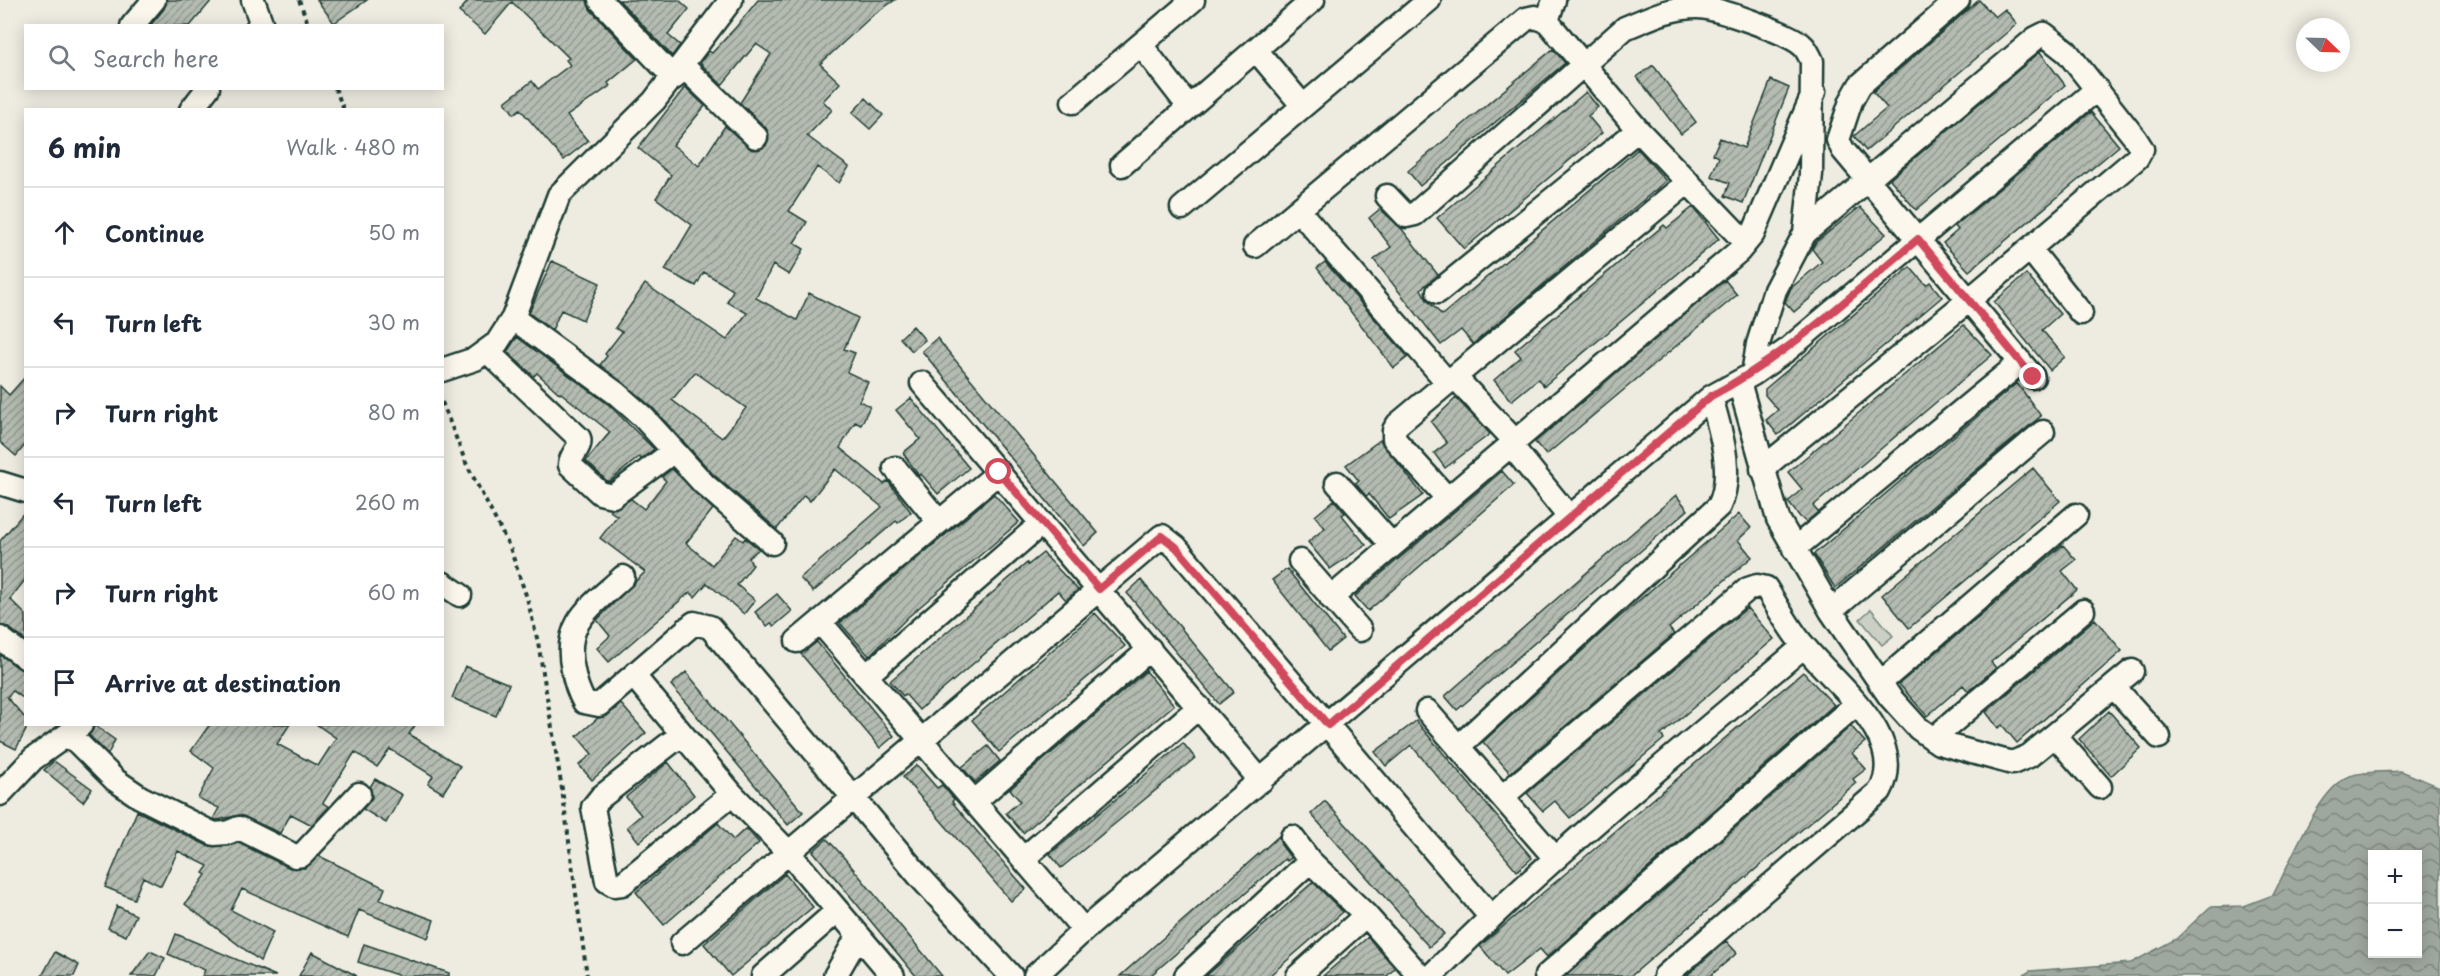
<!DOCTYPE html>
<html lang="en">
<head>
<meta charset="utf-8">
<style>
	:root { --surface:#fff; --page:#f6f6f7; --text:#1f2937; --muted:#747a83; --line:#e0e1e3 }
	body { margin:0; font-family:"Playpen Sans",sans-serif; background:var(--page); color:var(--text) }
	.controls { position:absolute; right:18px; bottom:18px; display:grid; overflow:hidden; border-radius:0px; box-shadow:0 3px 15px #0003 }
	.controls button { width:54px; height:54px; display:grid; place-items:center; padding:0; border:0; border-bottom:2px solid var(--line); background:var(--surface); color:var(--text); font:30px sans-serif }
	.compass { position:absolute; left:2296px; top:18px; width:54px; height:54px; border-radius:50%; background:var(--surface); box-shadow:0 3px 15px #0003; rotate:113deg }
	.stop { position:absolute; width:18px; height:18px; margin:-14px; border:4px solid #d1495b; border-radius:50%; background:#fff }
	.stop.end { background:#d1495b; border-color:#fff; box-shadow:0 2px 6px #0008 }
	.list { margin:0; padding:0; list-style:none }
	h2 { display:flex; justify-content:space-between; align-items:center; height:78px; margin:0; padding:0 24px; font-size:26px }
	h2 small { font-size:20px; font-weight:400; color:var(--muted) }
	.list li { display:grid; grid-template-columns:39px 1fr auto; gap:18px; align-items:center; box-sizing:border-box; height:90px; padding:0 24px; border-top:2px solid var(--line) }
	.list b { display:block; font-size:22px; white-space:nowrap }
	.list em { font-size:20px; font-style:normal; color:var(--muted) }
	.icon { flex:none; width:33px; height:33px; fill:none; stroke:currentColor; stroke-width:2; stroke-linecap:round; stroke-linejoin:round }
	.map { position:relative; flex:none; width:2440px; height:976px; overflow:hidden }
	.search { position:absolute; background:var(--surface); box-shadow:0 3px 15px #0003; left:24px; top:24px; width:420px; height:66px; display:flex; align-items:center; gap:15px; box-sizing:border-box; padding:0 21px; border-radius:0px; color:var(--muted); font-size:22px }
	.panel { position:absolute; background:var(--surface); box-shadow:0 3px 15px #0003; left:24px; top:108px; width:420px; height:618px; border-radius:0px }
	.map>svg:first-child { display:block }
	.grass { fill:#cbcfc4; stroke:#75867c; stroke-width:1.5 }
	.water { fill:url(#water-waves); stroke:#6c7d74; stroke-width:1.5; fill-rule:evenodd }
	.building { fill:url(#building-hatch); stroke:#1f3d34; stroke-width:1.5; fill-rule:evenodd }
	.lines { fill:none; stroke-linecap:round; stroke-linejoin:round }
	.street-casing { stroke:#1f3d34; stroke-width:27 }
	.path { stroke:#1f3d34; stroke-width:4; stroke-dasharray:4.5 4.5; stroke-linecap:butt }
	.street { stroke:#fbf7ec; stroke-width:22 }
	.route { stroke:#d1495b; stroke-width:8 }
</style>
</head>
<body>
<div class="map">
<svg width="2440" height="976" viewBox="0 0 2440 976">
	<defs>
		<pattern id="water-waves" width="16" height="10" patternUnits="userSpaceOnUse" patternTransform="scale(1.5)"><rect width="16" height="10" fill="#9fa89f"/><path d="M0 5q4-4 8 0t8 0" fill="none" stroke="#818a82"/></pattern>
		<pattern id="building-hatch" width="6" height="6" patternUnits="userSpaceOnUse" patternTransform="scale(1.5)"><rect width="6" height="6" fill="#b4bbb0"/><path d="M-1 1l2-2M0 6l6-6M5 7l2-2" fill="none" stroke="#929990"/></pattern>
	</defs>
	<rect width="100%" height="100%" fill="#eeece1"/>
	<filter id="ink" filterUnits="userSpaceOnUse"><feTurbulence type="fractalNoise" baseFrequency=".0167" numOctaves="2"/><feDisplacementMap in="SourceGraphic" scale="12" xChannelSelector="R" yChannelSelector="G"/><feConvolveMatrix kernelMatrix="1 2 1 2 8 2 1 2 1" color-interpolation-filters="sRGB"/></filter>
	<g filter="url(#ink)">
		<path class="grass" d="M1871 609 1893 636 1882 645 1860 619Z"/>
		<path class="water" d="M2401 771 2440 787V976H2022L2030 971 2131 963 2176 939 2210 907 2244 906 2273 895C2290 864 2317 789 2350 776 2364 771 2385 772 2401 771ZM2372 854H2418V954H2372Z"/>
		<path class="building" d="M167 0H212L190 26H150L164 9Z
			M317 0H367L334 23Z
			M469 0H587L590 9 637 59 608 83 610 86 567 116 588 141 564 160 520 109 514 114 505 102 532 81 538 89 570 65 566 60 569 58 512 2 485 34 459 12Z
			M619 0H679L689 9 668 35 680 45 672 56Z
			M758 0H895L873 15 820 64 840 83 823 101 832 110 807 136 849 167 839 183 817 167 789 211 807 222 794 243 804 249 789 275 773 265 756 298 797 320 809 293 858 318 844 349 855 353 847 372 868 382 859 401 870 406 861 425 855 422 840 448 884 484 888 481 911 512 898 523 896 521 813 592 800 578 882 507 835 469 810 501 804 495 777 529 713 474 652 407 600 365 607 356 605 354 622 332 615 328 645 284 727 340 747 313 727 302 733 290 704 272 696 286 665 270 692 225 656 198 671 175 638 148 685 87 705 106 673 145 699 166 725 126 752 150 766 146 769 134 766 128 740 103 771 54 756 44 722 85 700 63 709 51 712 53 736 27ZM695 372 746 408 722 438 672 400Z
			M1979 0 1995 17 2005 9 2017 24 1866 151 1854 136 1887 108 1873 92Z
			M1553 49 1565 63 1420 186 1408 171Z
			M2040 52 2065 85 1916 210 1890 179Z
			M1653 65 1696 122 1681 134 1637 77Z
			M1771 80 1789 88 1743 203 1725 196 1730 183 1711 176 1719 157 1713 154 1720 138 1744 148Z
			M1586 92 1598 107 1588 116 1602 133 1464 249 1437 218Z
			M866 98 883 115 870 129 852 113Z
			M2091 112 2119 146 1969 271 1943 243 1958 230 1955 226Z
			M1638 149 1666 181 1473 344 1461 330 1441 345 1374 260 1391 247 1369 218 1380 209 1401 228 1438 275 1421 289 1427 300 1442 315Z
			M1693 207 1719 239 1544 386 1538 379 1511 401 1494 380 1521 357 1515 350 1664 225 1667 228Z
			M1860 207 1886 234 1794 312 1785 302 1791 288 1822 262 1812 249 1816 242Z
			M552 261 600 283 583 320 561 310 552 330 529 313Z
			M1325 262 1408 357 1394 368 1317 268Z
			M1910 267 1926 285 1930 282 1942 297 1778 435 1766 420 1778 410 1765 395V389Z
			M2026 274 2060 314 2042 330 2065 357 2050 370 1994 302Z
			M1725 280 1737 295 1546 455 1535 442Z
			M1964 325 1992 355 1813 506 1818 512 1806 522 1800 517 1788 502 1802 489 1788 472Z
			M913 326 925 340 912 351 900 338Z
			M517 337 609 405 654 449 641 459 639 457 610 481H607L586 461 610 432 561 393 560 394 537 373 534 376 507 352Z
			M937 338 1098 533 1084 546 922 351Z
			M26 376V444L16 456 0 442V386L9 395Z
			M2017 383 2041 416 1835 588 1814 554Z
			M911 398 969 468 938 494 921 474 919 476 903 453 920 439 896 410Z
			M1456 398 1490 434 1445 468 1434 453 1447 443 1431 422Z
			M1380 440 1423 495 1389 519 1369 494 1366 496 1355 483 1359 481 1346 465Z
			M2033 468 2060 501 1909 628 1882 595Z
			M672 469 713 509 686 543 712 565 736 536 743 541 745 538 759 549 748 558 753 565 737 585 755 600 744 614 707 583 695 597 690 592 609 662 597 648 610 636 597 620 645 572 600 538 617 516 610 511 612 509 631 499 644 509 666 481 662 477Z
			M1502 471 1514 485 1368 611 1355 596Z
			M994 494 1019 522 908 617 869 656 840 623Z
			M1676 495 1688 510 1457 710 1445 696Z
			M1334 500 1345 513 1342 515 1366 545 1330 569 1308 542 1325 528 1315 516Z
			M26 510 25 580 10 599 26 615V641L8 627 0 625V541Z
			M1739 514 1751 528 1738 540 1752 557 1669 628 1674 634 1510 773 1483 742 1608 627Z
			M2063 545 2076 560 2062 571 2077 590 1991 662 1996 668 1968 691 1963 685 1927 716 1899 684Z
			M1043 553 1078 590 1066 600 1058 591 919 710 905 694 903 696 890 681 1027 563 1028 565Z
			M1287 569 1343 639 1328 651 1272 580Z
			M1141 580 1234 692 1219 704 1127 593Z
			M777 594 792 611 774 626 771 623 767 626 755 612Z
			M1747 608 1774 639 1661 735 1664 739 1570 818 1555 801 1543 811 1527 793Z
			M1095 613 1125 646 999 752 972 720Z
			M2095 619 2122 651 2017 743 2002 725 1998 728 1986 712Z
			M817 642 894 736 880 748 801 654Z
			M0 655 26 671V700L13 691 7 697 26 719V730L16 749 0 741Z
			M465 666 509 684 496 716 452 698Z
			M1146 671 1174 705 1023 833 1006 813 1020 801 1010 789Z
			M686 672 803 812 788 825 671 685Z
			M1803 672 1834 705 1547 957 1540 949 1505 976 1480 946Z
			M621 704 646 733 592 780 579 765 592 754 577 736 598 718 607 716Z
			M2109 711 2141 748 2111 776 2079 739Z
			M1416 721 1532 858 1517 871 1411 745 1386 766 1375 752Z
			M210 724H290L277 744 318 766 336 738 316 724H416L409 734 460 766 443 793 428 784 433 776 390 749 377 767 355 752 323 803 329 807 312 825 291 814 280 833 240 815 217 820 213 819 219 808 198 798 214 768 191 751Z
			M94 725 115 740 108 754 89 735Z
			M1851 726 1865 742 1852 753 1866 769 1853 779 1856 783 1631 976H1566Z
			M1183 743 1195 758 1061 868 1050 854Z
			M988 746 1000 761 975 782 962 767Z
			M54 761 92 789 83 802 44 770Z
			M668 762 694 795 639 842 627 827 641 815 626 797Z
			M917 765 937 788 942 785 954 799 952 802 1026 889 1011 901 903 777Z
			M375 779 402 795 386 823 363 809 372 798 370 787Z
			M1325 801 1444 934 1429 947 1311 814Z
			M137 811 208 846H228L238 843 290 868H305L319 856 385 888 380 900 434 920 428 938 359 910 348 937 242 889 231 910 273 932 260 961 185 904 206 875 203 873 208 866 178 851 161 886 143 877 134 899 105 887Z
			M718 823 733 840 746 828 759 843 664 925 636 892Z
			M1279 836 1281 845 1291 858 1287 861 1285 859 1150 976H1120Z
			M827 839 841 854 942 976H916L813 851Z
			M785 874 813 907 731 976 704 944Z
			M1313 882 1343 912 1269 976H1206Z
			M117 906 136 915 126 936 108 928Z
			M176 934 276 976H202L205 970 168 954Z
			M1368 937 1395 968 1387 976H1323Z
			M1726 941 1737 953 1710 976H1686Z
			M364 944 449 973V976H400L358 962Z
			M150 951 165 958 156 976H131Z
			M55 952 79 965 74 976H42Z
			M312 952 357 976H299Z"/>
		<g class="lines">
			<g class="street-casing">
				<path id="street" d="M253 0 261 22 258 26
					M600 0 674 78
					M1958 0 1860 85 1851 101 1838 140 1843 150 2033 377
					M1547 21 1554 0
					M132 26 154 0
					M1141 45 1189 107
					M1256 50 1303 106
					M682 65 756 137
					M1073 102 1193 0
					M191 110 208 88
					M1122 165 1313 0
					M1387 196 1406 216 1415 214 1625 28C1649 18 1671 7 1697 7 1715 7 1789 33 1802 45 1807 49 1809 55 1812 61L1811 174 1805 233
					M1182 208 1429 0
					M1299 211 1448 383
					M1255 246 1526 19 1535 17 1547 21 1638 130
					M2030 249 2081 313
					M1438 292 1638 130 1745 242
					M513 318 617 394 643 417 704 484 772 543
					M488 352 579 438C582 448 570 454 570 465L600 493 613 496 674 451
					M442 370 475 359 497 343 513 318 559 195 654 101 731 0
					M1753 374 1758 344 1775 290 1805 233 2036 38 2044 34 2067 52 2135 138 2142 149 2137 158 1969 300 1762 469
					M1455 377 1514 440
					M1739 382 1778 519 1831 611 1890 697 1918 728 1939 743 2012 763 2029 756 2132 671
					M922 383 1261 781
					M1510 444 1570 518
					M895 468 939 522
					M0 483 26 491
					M1337 483 1392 545
					M1447 498 1394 439V430L1398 424 1688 182
					M1794 549 2021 362
					M1300 561 1360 630
					M623 577C591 607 562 622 573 670 575 682 578 691 584 702L599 705 694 623 710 627 920 877 1011 976
					M442 583 460 595
					M1331 598 1739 251 1753 234 1814 92
					M1831 611 2043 432
					M820 622 1084 930
					M0 638 26 658
					M797 641 999 472
					M634 676 732 794 789 853 893 976
					M866 676 1042 523
					M1880 683 2076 515
					M2114 687 2159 737
					M1427 711 1555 858
					M69 734 115 780 140 797 214 834 227 833 239 828 295 856 302 855 359 794
					M682 734 601 797 593 807 607 881 614 885 622 884 732 794
					M2055 736 2100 787
					M1933 739 2083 611
					M1458 747 1719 506C1735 473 1720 430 1711 397
					M0 794 33 759 81 725
					M1502 797 1748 589 1757 586 1766 588C1778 607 1789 629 1804 646 1833 683 1910 738 1880 791L1665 976
					M974 802 1150 649
					M1292 837 1310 861 1366 915 1420 976
					M1023 859 1199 707
					M682 943 1162 536 1176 547 1490 916
					M763 976 837 911
					M835 976 858 936
					M1035 976 1084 930 1711 397 1753 374 1787 350 2097 89
					M1186 976 1310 861
					M1298 976 1366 915
					M1431 976C1548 858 1677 754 1804 646
					M1546 976 1856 704"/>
			</g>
			<path class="path" d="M299 0 309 26
				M335 88 344 110
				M442 402 466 463 510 548 527 598 538 642 562 789 587 976"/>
			<use href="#street" class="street"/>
		</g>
	</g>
	<g class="lines" filter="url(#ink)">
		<path class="route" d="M999 472 1099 589 1162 536 1176 547 1328 725 1711 396C1788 355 1852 295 1918 239L2033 377"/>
	</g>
</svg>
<div class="controls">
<button>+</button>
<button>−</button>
</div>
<svg class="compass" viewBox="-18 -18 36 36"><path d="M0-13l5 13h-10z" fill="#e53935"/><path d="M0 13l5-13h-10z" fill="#747a83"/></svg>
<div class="stop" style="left:999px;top:472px"></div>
<div class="stop end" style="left:2033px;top:377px"></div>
<div class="search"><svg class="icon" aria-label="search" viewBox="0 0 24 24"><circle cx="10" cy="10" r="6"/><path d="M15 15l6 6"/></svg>Search here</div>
<section class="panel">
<h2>6 min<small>Walk · 480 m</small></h2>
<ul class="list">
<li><svg class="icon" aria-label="ahead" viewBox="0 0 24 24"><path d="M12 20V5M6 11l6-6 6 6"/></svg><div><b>Continue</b></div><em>50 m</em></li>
<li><svg class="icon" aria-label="left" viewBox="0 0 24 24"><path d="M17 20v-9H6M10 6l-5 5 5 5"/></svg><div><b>Turn left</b></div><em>30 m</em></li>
<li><svg class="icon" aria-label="right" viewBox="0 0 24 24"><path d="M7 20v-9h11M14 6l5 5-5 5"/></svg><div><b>Turn right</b></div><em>80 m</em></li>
<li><svg class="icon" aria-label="left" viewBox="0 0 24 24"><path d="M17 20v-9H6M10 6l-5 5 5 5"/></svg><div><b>Turn left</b></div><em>260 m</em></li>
<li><svg class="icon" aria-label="right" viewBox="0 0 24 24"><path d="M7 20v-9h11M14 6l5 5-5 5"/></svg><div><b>Turn right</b></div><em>60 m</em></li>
<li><svg class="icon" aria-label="arrive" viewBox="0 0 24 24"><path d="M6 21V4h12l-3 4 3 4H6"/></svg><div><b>Arrive at destination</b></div></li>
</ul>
</section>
</div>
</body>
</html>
